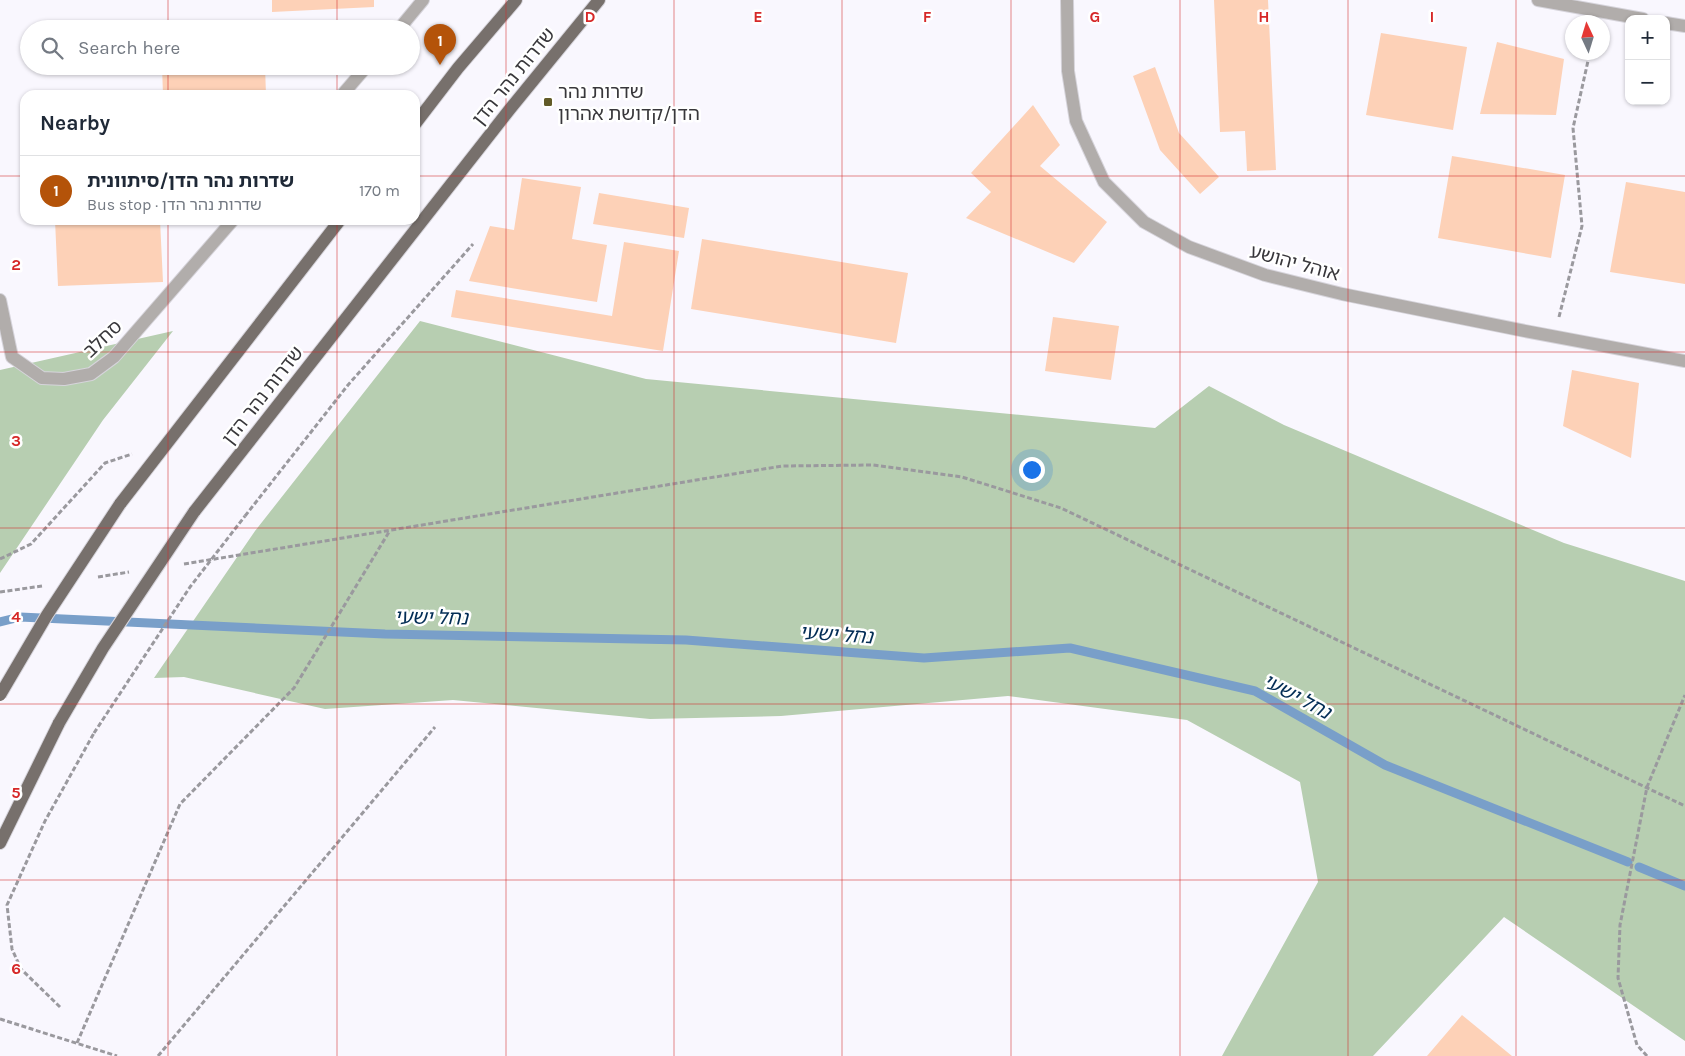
<!DOCTYPE html>
<html lang="en">
<head>
<meta charset="utf-8">
<style>
	:root { --surface:#fff; --page:#f2f2f3; --text:#1f2937; --muted:#747a83; --line:#e0e1e3; --accent:#b45309 }
	body { margin:0; font-family:Karla,"Noto Sans Hebrew",sans-serif; background:var(--page); color:var(--text) }
	.controls { position:absolute; right:15px; top:15px; display:grid; overflow:hidden; border-radius:10px; box-shadow:0 1px 4px #0004 }
	.controls button { width:45px; height:45px; display:grid; place-items:center; padding:0; border:0; border-bottom:1px solid var(--line); background:var(--surface); color:var(--text); font:25px sans-serif }
	.compass { position:absolute; left:1565px; top:15px; width:45px; height:45px; border-radius:50%; background:var(--surface); box-shadow:0 1px 4px #0004; rotate:356deg }
	.you { position:absolute; left:1031px; top:469px; width:18px; height:18px; margin:-12px; border:4px solid #fff; border-radius:50%; background:#1a73e8; box-shadow:0 0 0 8px #1a73e833 }
	.badge { display:grid; place-items:center; width:32px; height:32px; border-radius:50%; background:var(--accent); color:#fff; font-size:16px; font-weight:700 }
	.pin { position:absolute; translate:-50% -41px; filter:drop-shadow(0 1px 2px #0008) }
	.pin::after { content:''; position:absolute; top:26px; width:18px; height:15px; background:inherit; clip-path:polygon(0 0,100% 0,50% 100%) }
	.list { margin:0; padding:0; list-style:none }
	h2 { display:flex; justify-content:space-between; align-items:center; height:65px; margin:0; padding:0 20px; font-size:21px }
	h2 small { font-size:16px; font-weight:400; color:var(--muted) }
	.list li { display:grid; grid-template-columns:32px 1fr auto; gap:15px; align-items:center; box-sizing:border-box; height:70px; padding:0 20px; border-top:1px solid var(--line) }
	.list b { display:block; font-size:19px; white-space:nowrap }
	.list p { margin:0; font-size:16px; white-space:nowrap; color:var(--muted) }
	.list em { font-size:16px; font-style:normal; color:var(--muted) }
	.icon { flex:none; width:28px; height:28px; fill:none; stroke:currentColor; stroke-width:2; stroke-linecap:round; stroke-linejoin:round }
	.map { position:relative; flex:none; width:1685px; height:1056px; overflow:hidden }
	.search { position:absolute; background:var(--surface); box-shadow:0 1px 4px #0004; left:20px; top:20px; width:400px; height:55px; display:flex; align-items:center; gap:12px; box-sizing:border-box; padding:0 18px; border-radius:28px; color:var(--muted); font-size:19px }
	.panel { position:absolute; background:var(--surface); box-shadow:0 1px 4px #0004; left:20px; top:90px; width:400px; height:135px; border-radius:15px }
	.map>svg:first-child { display:block }
	.green { fill:#b7ceb1 }
	.lines { fill:none; stroke-linecap:round; stroke-linejoin:round }
	.stream { stroke:#799fc9; stroke-width:9 }
	.building { fill:#fdd1b7 }
	.minor-casing { stroke:#d6d4db; stroke-width:14 }
	.major-casing { stroke:#d6d4db; stroke-width:14 }
	.path { stroke:#9a999e; stroke-width:3; stroke-dasharray:5 2.5; stroke-linecap:butt }
	.minor { stroke:#b1adab; stroke-width:12 }
	.major { stroke:#77706c; stroke-width:12 }
	.major-bridge-casing { stroke:#d6d4db; stroke-width:14; stroke-linecap:butt }
	.path-bridge { stroke:#9a999e; stroke-width:3; stroke-dasharray:5 2.5; stroke-linecap:butt }
	.major-bridge { stroke:#77706c; stroke-width:12 }
	.grid { fill:none; stroke:#d62828; stroke-width:1; stroke-opacity:0.55 }
	.poi-dot { fill:#625b28; stroke:#fff; stroke-width:2 }
	.labels { text-anchor:middle; stroke-width:5; stroke-linejoin:round; paint-order:stroke }
	.street-label { font-size:19px; fill:#38373b; stroke:#fff }
	.poi-label { font-size:19px; fill:#38373b; stroke:#fff; text-anchor:start }
	.water-label { font-size:20px; font-style:italic; fill:#032d55; stroke:#fff }
	.grid-label { font-size:16px; text-anchor:middle; font-weight:bold; fill:#d62828; stroke:#fff; stroke-width:5; stroke-linejoin:round; paint-order:stroke }
</style>
</head>
<body>
<div class="map">
<svg width="1685" height="1056" viewBox="0 0 1685 1056">
	<rect width="100%" height="100%" fill="#f9f7fe"/>
	<path class="green" d="M420 321 646 379 1155 428 1209 386 1284 425 1564 543 1685 581V1041L1504 917 1373 1056H1222L1318 882 1300 782 1187 720 1008 696 781 716 650 719 453 700 325 709 184 677 154 678 255 531Z
		M173 331 103 420 0 573V370Z"/>
	<g class="lines">
		<path class="stream" d="M0 622 20 617 385 634 686 640 924 658 1070 648 1255 691 1385 765 1628 862
			M1639 867 1685 886"/>
	</g>
	<path class="building" d="M272 0H374V7L272 12Z
		M1214 0H1268L1276 170 1247 171 1245 131 1220 132Z
		M1381 33 1467 47 1453 130 1366 115Z
		M1497 42 1564 59 1556 115 1480 114Z
		M162 66H265L266 95H163Z
		M1155 67 1179 133 1219 177 1200 194 1160 150 1133 76Z
		M1033 105 1060 145 1040 166 1107 222 1074 263 966 218 991 192 971 173Z
		M1452 156 1565 175 1551 258 1438 238Z
		M522 178 581 187 572 239 607 245 597 302 469 281 490 226 514 230Z
		M1626 182 1685 192V284L1610 272Z
		M599 193 689 208 684 238 593 224Z
		M55 220H160L163 282 58 286Z
		M702 239 908 273 896 343 691 309Z
		M624 242 679 251 663 351 451 317 456 290 612 316Z
		M1053 317 1119 326 1111 380 1045 371Z
		M1572 370 1639 383 1631 458 1563 426Z
		M1462 1015 1512 1056H1427Z"/>
	<g class="lines">
		<g class="minor-casing">
			<path id="minor" d="M1067 0 1068 71 1076 121 1104 182 1144 222 1189 247 1265 275 1342 294 1525 331 1685 361
				M1538 0 1643 19
				M1666 23 1685 26
				M399 29 423 0
				M342 95 367 66
				M0 300 12 357 42 378 64 379 91 374 114 357 233 220"/>
		</g>
		<g class="major-casing">
			<path id="major" d="M415 124 458 68 516 0
				M120 504 340 220
				M194 512 510 109 599 0
				M0 843 59 723"/>
		</g>
		<path class="path" d="M1559 317 1582 226 1573 128 1590 52
			M245 516 348 385 473 244
			M0 559 31 544 105 463 132 454
			M184 564 782 466 873 465 962 477 1061 508 1685 806
			M98 577 129 572
			M0 592 42 586
			M60 1007 21 969 12 949 7 905 45 821 94 733
			M0 1019 117 1056
			M77 1043 180 804 294 688 389 532
			M158 1056 435 727
			M1647 1056 1637 1045 1618 978 1620 925 1647 787 1685 695"/>
		<use href="#minor" class="minor"/>
		<use href="#major" class="major"/>
		<g class="major-bridge-casing">
			<path id="major-bridge" d="M0 695 47 615 120 504
				M59 723 103 648 194 512"/>
		</g>
		<path class="path-bridge" d="M94 733 190 587 245 516"/>
		<use href="#major-bridge" class="major-bridge"/>
	</g>
	<path class="grid" d="M168 0V29M337 0V29M506 0V1056M674 0V1056M842 0V1056M1011 0V1056M1180 0V1056M1348 0V1056M1516 0V1056M168 66V95M337 66V95M0 176H25M415 176H1685M168 220V1056M337 220V1056M0 352H1685M0 528H1685M0 704H1685M0 880H1685"/>
	<rect class="poi-dot" x="543" y="97" width="10" height="10" rx="2.5"/>
	<g class="labels">
		<g class="street-label">
			<text transform="translate(513 76) rotate(-51)" y="7">שדרות נהר הדן</text>
			<text transform="translate(1295 262) rotate(15)" y="7">אוהל יהושע</text>
			<text transform="translate(102 338) rotate(-43)" y="7">סחלב</text>
			<text transform="translate(262 395) rotate(-52)" y="7">שדרות נהר הדן</text>
		</g>
		<g class="poi-label">
			<text x="558" y="98">שדרות נהר<tspan x="558" dy="22">הדן/קדושת אהרון</tspan></text>
		</g>
		<g class="water-label">
			<text transform="translate(431 617) rotate(1)" y="7">נחל ישעי</text>
			<text transform="translate(836 634) rotate(4)" y="7">נחל ישעי</text>
			<text transform="translate(1297 696) rotate(28)" y="7">נחל ישעי</text>
		</g>
	</g>
	<g class="grid-label">
		<text x="590" y="22">D</text>
		<text x="758" y="22">E</text>
		<text x="927" y="22">F</text>
		<text x="1095" y="22">G</text>
		<text x="1264" y="22">H</text>
		<text x="1432" y="22">I</text>
		<text x="16" y="270">2</text>
		<text x="16" y="446">3</text>
		<text x="16" y="622">4</text>
		<text x="16" y="798">5</text>
		<text x="16" y="974">6</text>
	</g>
</svg>
<div class="controls">
<button>+</button>
<button>−</button>
</div>
<svg class="compass" viewBox="-18 -18 36 36"><path d="M0-13l5 13h-10z" fill="#e53935"/><path d="M0 13l5-13h-10z" fill="#747a83"/></svg>
<div class="you"></div>
<div class="pin badge" style="left:440px;top:65px">1</div>
<div class="search"><svg class="icon" aria-label="search" viewBox="0 0 24 24"><circle cx="10" cy="10" r="6"/><path d="M15 15l6 6"/></svg>Search here</div>
<section class="panel">
<h2>Nearby<small></small></h2>
<ul class="list">
<li><span class="badge">1</span><div><b>שדרות נהר הדן/סיתוונית</b><p>Bus stop · שדרות נהר הדן</p></div><em>170 m</em></li>
</ul>
</section>
</div>
</body>
</html>
